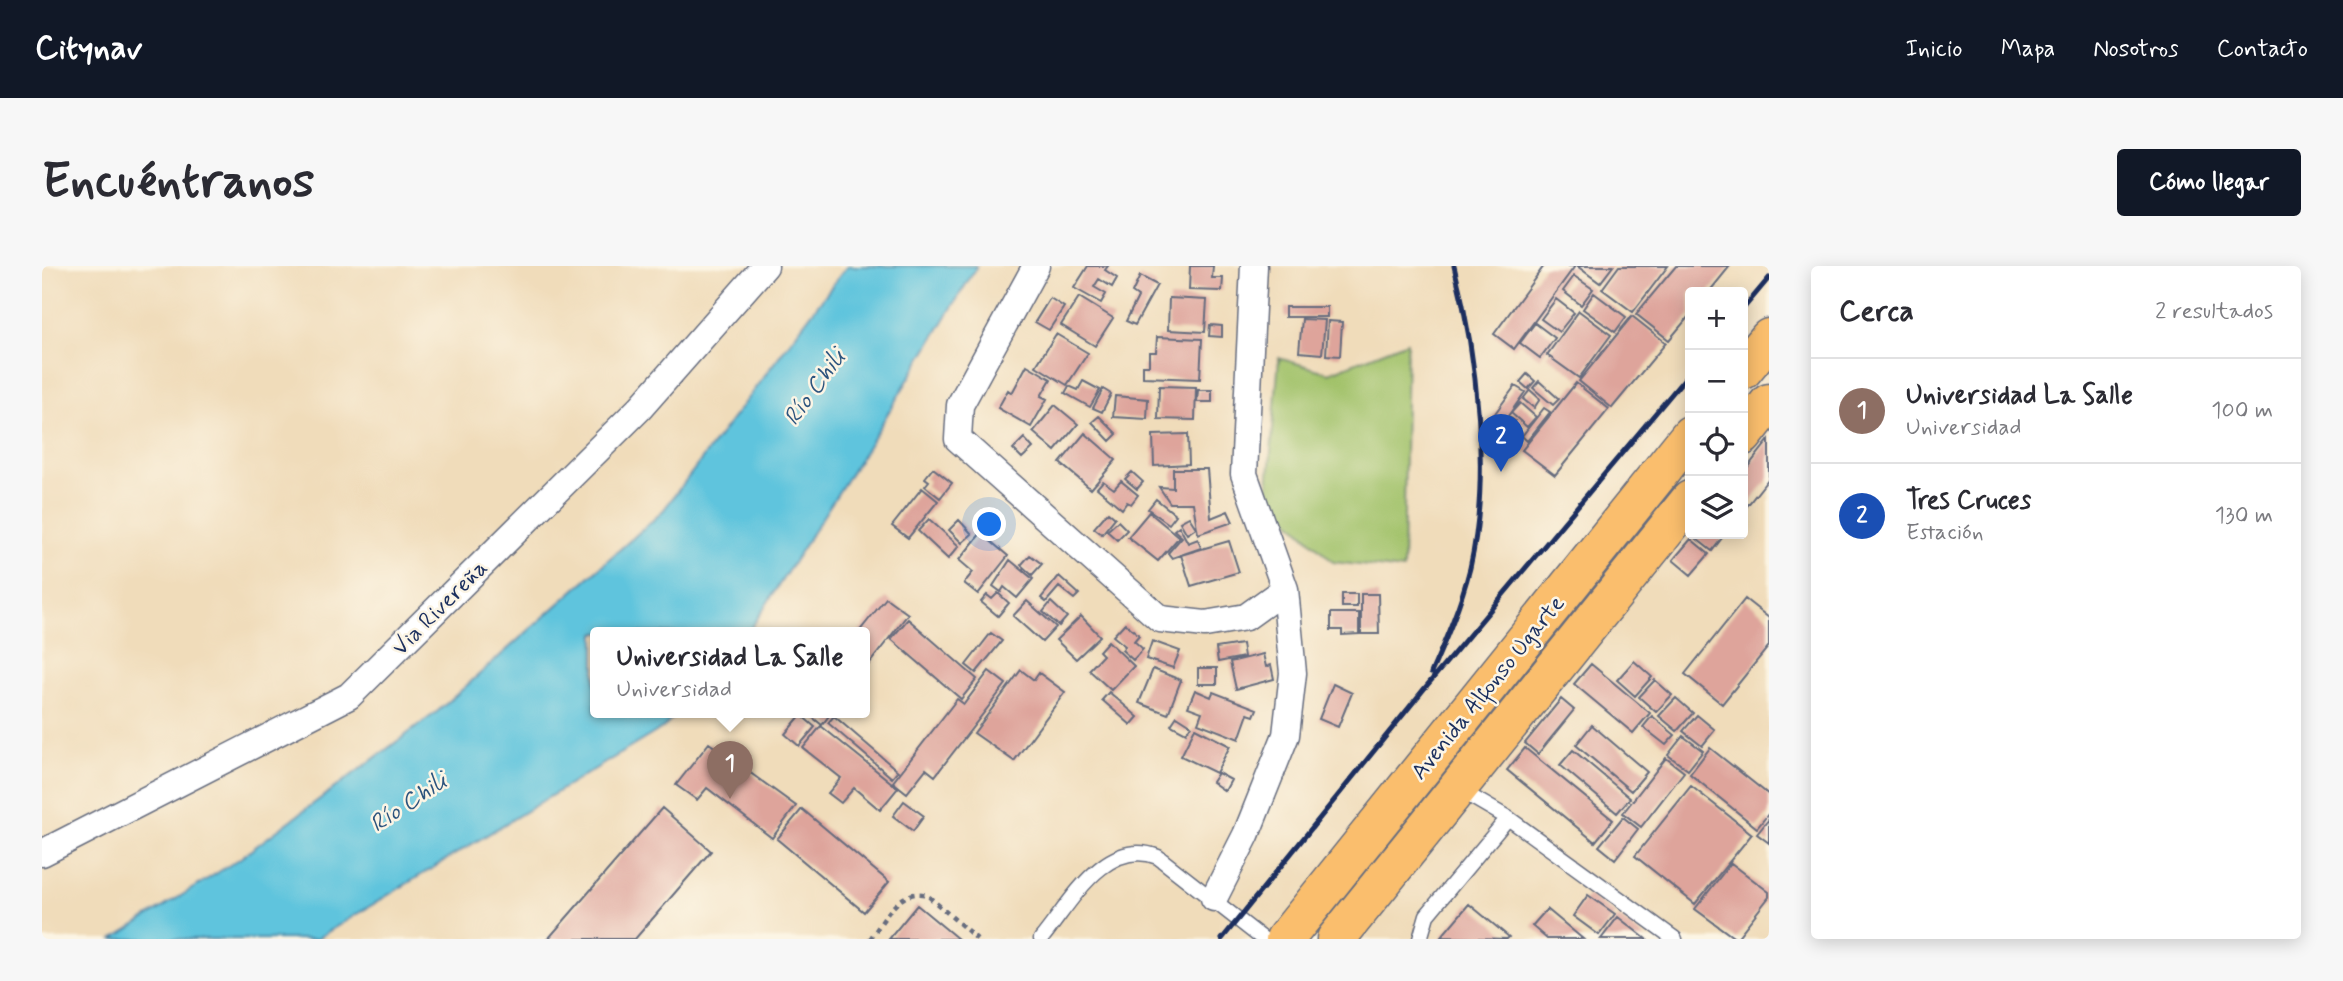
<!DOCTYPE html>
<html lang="es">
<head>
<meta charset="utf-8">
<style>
	:root { --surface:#fff; --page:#f7f7f7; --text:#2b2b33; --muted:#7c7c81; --line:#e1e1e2; --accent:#111827 }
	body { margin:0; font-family:Mynerve,sans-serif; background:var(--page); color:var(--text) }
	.controls { position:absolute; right:21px; top:21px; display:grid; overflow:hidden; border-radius:7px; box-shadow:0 4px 18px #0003 }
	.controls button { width:63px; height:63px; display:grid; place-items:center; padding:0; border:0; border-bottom:2px solid var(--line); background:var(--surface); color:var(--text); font:35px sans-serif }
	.you { position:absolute; left:948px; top:259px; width:24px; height:24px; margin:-18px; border:5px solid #fff; border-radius:50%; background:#1a73e8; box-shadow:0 0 0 10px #1a73e833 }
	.badge { display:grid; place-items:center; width:46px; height:46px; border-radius:50%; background:var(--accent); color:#fff; font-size:23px; font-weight:700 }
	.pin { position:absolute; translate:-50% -58px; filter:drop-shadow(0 2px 4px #0008) }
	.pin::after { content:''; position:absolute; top:37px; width:24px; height:21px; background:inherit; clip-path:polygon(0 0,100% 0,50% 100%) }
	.popup { position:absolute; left:548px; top:361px; width:280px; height:91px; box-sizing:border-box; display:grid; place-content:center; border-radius:7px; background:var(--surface); filter:drop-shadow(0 2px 5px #0005); font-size:23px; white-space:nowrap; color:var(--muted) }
	.popup b { font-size:26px; color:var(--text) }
	.popup::after { content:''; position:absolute; left:50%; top:100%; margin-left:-14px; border:14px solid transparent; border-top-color:var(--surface) }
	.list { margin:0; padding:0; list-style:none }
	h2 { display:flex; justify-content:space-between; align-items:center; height:91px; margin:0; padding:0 28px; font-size:30px }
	h2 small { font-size:23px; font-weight:400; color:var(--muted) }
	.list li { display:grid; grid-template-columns:46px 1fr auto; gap:21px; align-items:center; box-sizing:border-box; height:105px; padding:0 28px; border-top:2px solid var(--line) }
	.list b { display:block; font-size:26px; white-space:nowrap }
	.list p { margin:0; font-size:23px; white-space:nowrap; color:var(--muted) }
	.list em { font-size:23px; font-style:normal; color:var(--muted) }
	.icon { flex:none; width:38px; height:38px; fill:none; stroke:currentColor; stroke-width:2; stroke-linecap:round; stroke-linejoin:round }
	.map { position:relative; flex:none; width:1727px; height:673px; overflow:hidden; border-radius:7px }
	header { display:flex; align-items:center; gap:42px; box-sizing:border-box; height:98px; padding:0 35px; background:var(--accent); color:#fff }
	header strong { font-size:33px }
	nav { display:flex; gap:38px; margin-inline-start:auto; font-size:24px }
	.intro { display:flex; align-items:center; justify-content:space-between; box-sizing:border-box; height:168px; padding:0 42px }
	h1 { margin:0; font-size:49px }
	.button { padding:18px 32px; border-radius:7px; background:var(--accent); color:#fff; font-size:24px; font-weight:700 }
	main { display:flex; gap:42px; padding:0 42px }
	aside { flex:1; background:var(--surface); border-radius:7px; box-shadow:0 4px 18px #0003 }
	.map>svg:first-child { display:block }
	.green { fill:#a2c26a; stroke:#5e7864; stroke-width:2 }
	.water { fill:#5fc4dd; stroke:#3d7a9e; stroke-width:2 }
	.building { fill:#dea49b }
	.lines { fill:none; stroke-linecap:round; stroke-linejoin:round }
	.service-casing { stroke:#666c7e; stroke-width:17 }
	.minor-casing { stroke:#666c7e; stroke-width:29 }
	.primary-casing { stroke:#666c7e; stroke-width:41 }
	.path { stroke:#666c7e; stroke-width:4.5; stroke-dasharray:5 5; stroke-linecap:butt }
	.service { stroke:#fff; stroke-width:14 }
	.minor { stroke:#fff; stroke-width:26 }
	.primary { stroke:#fabe6d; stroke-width:38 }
	.rail { stroke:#1b2f5e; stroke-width:5 }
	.labels { text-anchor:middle; stroke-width:5; stroke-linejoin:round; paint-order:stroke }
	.street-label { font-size:23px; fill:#1b2f5e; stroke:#fcf5e5 }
	.water-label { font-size:24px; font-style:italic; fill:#2c547e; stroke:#fcf5e5 }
</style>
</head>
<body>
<header>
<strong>Citynav</strong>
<nav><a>Inicio</a><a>Mapa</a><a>Nosotros</a><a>Contacto</a></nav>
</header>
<div class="intro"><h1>Encuéntranos</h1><a class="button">Cómo llegar</a></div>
<main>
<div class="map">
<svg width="1727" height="673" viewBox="0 0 1727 673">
	<rect width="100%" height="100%" fill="#fcf5e5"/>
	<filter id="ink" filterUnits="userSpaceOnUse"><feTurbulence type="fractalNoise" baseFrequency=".0143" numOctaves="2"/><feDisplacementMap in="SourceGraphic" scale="14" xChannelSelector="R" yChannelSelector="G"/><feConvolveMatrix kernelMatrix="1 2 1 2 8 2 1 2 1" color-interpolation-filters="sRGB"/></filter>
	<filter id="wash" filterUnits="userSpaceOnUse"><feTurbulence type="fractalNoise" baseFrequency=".00686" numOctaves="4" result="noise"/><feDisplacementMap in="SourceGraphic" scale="28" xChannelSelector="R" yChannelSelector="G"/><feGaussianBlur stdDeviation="1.57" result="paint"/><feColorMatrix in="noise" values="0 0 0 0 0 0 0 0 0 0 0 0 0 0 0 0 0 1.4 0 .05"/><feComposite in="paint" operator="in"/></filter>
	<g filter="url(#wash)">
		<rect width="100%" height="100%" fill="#f0dcba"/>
		<path class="green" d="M1365 76 1361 304 1291 296 1225 233 1237 92 1287 107Z"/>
		<path class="water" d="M805 0H935L823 185 706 367H553V447H635L622 461 274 673H71L197 593 396 445 620 246Z"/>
		<g id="blocks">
			<path class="building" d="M1046 0H1066L1063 4 1075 12 1070 21 1057 13 1052 21 1064 28 1059 37 1032 22Z
				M1148 0H1171L1170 12H1181L1180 25 1147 24Z
				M1502 0H1533L1472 83 1452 68Z
				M1535 0H1571L1558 17Z
				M1577 0H1626L1591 46 1560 23Z
				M1634 0H1688L1667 26H1648V49L1627 74 1594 48Z
				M1098 10 1115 19 1093 59 1084 55 1096 31 1090 27Z
				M1532 10 1551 23 1539 39 1521 25Z
				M1552 27 1584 51 1573 66 1541 43Z
				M1037 31 1071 52 1053 80 1019 59Z
				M1008 32 1022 41 1007 64 993 56Z
				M1127 32 1165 34 1163 66 1126 64Z
				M1514 33 1532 47 1517 66 1499 53Z
				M1243 41H1285V51H1243Z
				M1537 45 1569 69 1537 112 1505 89Z
				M1590 50 1624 77 1570 142 1537 115Z
				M1260 53 1283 54 1280 88 1257 86Z
				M1286 55 1300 56 1298 90 1284 89Z
				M1493 57 1513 72 1498 92 1478 77Z
				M1168 59 1180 60V71L1167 70Z
				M1014 68 1046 87 1025 119 994 100Z
				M1115 71 1160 73 1158 113 1101 111V99H1107V86H1114Z
				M985 99 1009 113 999 130 1005 133 989 161 956 142 966 124 970 127Z
				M1485 108 1493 115 1486 123 1478 116Z
				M1041 115 1058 124 1048 141 1023 127 1027 120 1036 124Z
				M1497 115 1517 133 1511 139 1491 122Z
				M1534 117 1567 143 1513 209 1480 184Z
				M1117 120 1154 121 1153 154 1116 153Z
				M1473 120 1483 126 1466 150 1473 155 1463 169 1446 157Z
				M1061 123 1069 128 1060 146 1051 142Z
				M1156 124H1170V136H1155Z
				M1488 124 1498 133 1492 142 1481 133Z
				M1073 130 1106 133 1105 153 1071 151Z
				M1478 137 1494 151 1485 161 1469 147Z
				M1013 139 1036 158 1013 185 991 166Z
				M1502 142 1508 146 1485 175 1480 170Z
				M1057 150 1075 168 1068 175 1050 156Z
				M1043 167 1074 194 1049 223 1018 197Z
				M1146 168 1147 198 1112 200 1111 169Z
				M982 172 991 182 980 192 971 183Z
				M1727 174V212L1701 245V207Z
				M891 202 910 217 898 232 883 220 887 215 883 212Z
				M1131 203H1165L1169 252 1186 245 1191 256 1156 268 1151 237H1128L1117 221 1131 222Z
				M1090 206 1101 216 1095 223 1083 213Z
				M1061 215 1072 223 1079 215 1096 229 1089 238 1085 236 1080 243 1055 222Z
				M880 222 896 235 866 272 850 260Z
				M1114 233 1134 249 1127 258 1106 243Z
				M1066 246 1073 252 1060 268 1052 262Z
				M1107 246 1137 271 1116 295 1086 271Z
				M1147 251 1154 262 1145 268 1138 256Z
				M887 253 917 280 906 293 876 265Z
				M917 254 930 268 920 277 907 264Z
				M1076 255 1085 264 1075 274 1065 265Z
				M1137 260 1146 277 1156 273 1159 282 1130 292 1126 287 1140 271 1132 264Z
				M939 267 966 290 936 328 922 317 931 306 917 294Z
				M1653 268H1683L1670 285 1651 270Z
				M1649 273 1667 288 1649 309 1631 294Z
				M1187 275 1197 306 1149 320 1139 289Z
				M988 289 1000 298 990 309 979 299Z
				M968 294 991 313 975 332 962 321 959 326 951 320Z
				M1017 310 1037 328 1032 333 1017 321 1004 336 999 332Z
				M956 327 967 337 956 350 939 336 945 329 950 333Z
				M1300 328H1315V341H1300Z
				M1319 328H1336L1337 368H1319Z
				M844 332 866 348 823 403V367H816Z
				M1703 333 1727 352V380L1680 438 1643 408Z
				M985 335 1014 361 1000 376 971 350Z
				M1009 336 1025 351 1017 360 1001 346Z
				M1289 347H1317V368L1300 369V364H1289Z
				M1039 350 1058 370 1034 393 1014 374Z
				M866 353 935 413 919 433 849 373Z
				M1083 357 1097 369 1092 375 1101 383 1091 394 1080 384 1083 380 1071 370Z
				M949 367 960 375 934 407 924 399Z
				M1066 375 1092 400 1069 424 1047 404 1061 389 1057 385Z
				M1110 375 1138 385 1131 402 1104 393Z
				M1200 378 1202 391 1176 396 1174 382Z
				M1221 388 1224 401 1229 399 1232 413 1194 423 1188 396Z
				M1592 395 1610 411 1593 430 1575 414Z
				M1549 398 1608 447 1591 467 1532 418Z
				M1156 402H1175V418H1156Z
				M1111 403 1139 414 1126 448 1097 437Z
				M979 404 992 414 997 407 1023 426 972 495 932 467Z
				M947 405 964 418 893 510 884 503 865 527 851 516 915 433 922 438Z
				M1613 414 1630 429 1614 446 1597 431Z
				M1291 418 1310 427 1296 461 1277 453Z
				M1153 424 1169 431 1171 426 1215 443 1212 450 1206 448 1197 473 1156 457 1160 446 1146 441Z
				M1067 426 1096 451 1089 459 1060 434Z
				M1634 432 1651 447 1635 465 1617 450Z
				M1519 433 1532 444 1496 488 1483 477Z
				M765 447H789L780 459Z
				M759 449 773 461 757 480 743 468Z
				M1655 449 1673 464 1660 480 1641 465Z
				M792 450 856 505 850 512 786 457Z
				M1135 450 1149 459 1144 467 1129 459Z
				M1610 450 1633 469 1624 479 1601 461Z
				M1550 459 1605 506 1589 525 1534 479Z
				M779 460 856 522 838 544 812 522 799 537 786 527 799 512 761 482Z
				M1153 462 1188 480 1174 507 1139 490Z
				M1641 470 1661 485 1646 504 1626 489Z
				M667 477 754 540 730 572 665 522 655 534 634 519Z
				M1483 482 1571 554 1553 576 1465 504Z
				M1668 482 1727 529V547L1715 562 1648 508Z
				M1531 484 1588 532 1575 547 1518 499Z
				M1624 492 1642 506 1599 561 1581 547Z
				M1176 507 1189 514 1183 525 1170 516Z
				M1649 520 1710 568 1653 638 1593 590Z
				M862 535 882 550 871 565 851 550Z
				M620 542 669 585 593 673H506Z
				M760 543 847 616 822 646 735 573Z
				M1581 551 1596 563 1573 593 1557 580Z
				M1727 553V577L1715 568Z
				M1689 597 1727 626V631L1694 673 1653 643Z
				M1546 629 1573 648 1557 669 1531 650Z
				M1427 638 1467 671 1465 673 1399 671Z
				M875 639 916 673H847Z
				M1505 643 1541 673H1505L1490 660Z
				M1576 651 1604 673H1559Z"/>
		</g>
	</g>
	<g filter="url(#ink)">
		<use href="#blocks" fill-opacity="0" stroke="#666c7e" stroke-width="2"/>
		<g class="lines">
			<g class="service-casing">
				<path id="service" d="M1418 524 1466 552 1633 673
					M999 673C1028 638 1063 570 1116 591L1221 673
					M1378 673 1385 649 1466 552"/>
			</g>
			<g class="minor-casing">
				<path id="minor" d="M994 0 918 139 916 173 1118 353 1163 358 1204 351 1243 323
					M0 587 307 430 598 142 723 0
					M1172 632 1204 569 1244 469 1251 407 1243 323 1202 208 1212 0"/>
			</g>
			<g class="primary-casing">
				<path id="primary" d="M1701 104 1727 72
					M1701 170 1727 137
					M1243 673 1648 169
					M1294 673 1648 234"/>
			</g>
			<path class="path" d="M828 673C842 654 857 621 885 629L935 673"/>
			<use href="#service" class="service"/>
			<use href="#minor" class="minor"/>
			<use href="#primary" class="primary"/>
			<path class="rail" d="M1701 43 1727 12
				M1389 407C1404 373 1419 338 1428 302 1449 210 1435 90 1412 0
				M1180 673 1382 423 1648 106"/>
		</g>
	</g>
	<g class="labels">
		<g class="street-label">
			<text transform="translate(397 341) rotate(-45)" y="8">Via Rivereña</text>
			<text transform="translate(1445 421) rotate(-51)" y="8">Avenida Alfonso Ugarte</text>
		</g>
		<g class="water-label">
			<text transform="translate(772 121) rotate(-54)" y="8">Río Chili</text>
			<text transform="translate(366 536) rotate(-34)" y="8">Río Chili</text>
		</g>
	</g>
</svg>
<div class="controls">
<button>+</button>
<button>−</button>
<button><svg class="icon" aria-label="locate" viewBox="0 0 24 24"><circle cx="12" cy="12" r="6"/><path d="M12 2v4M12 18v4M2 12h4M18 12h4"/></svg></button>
<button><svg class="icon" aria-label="layers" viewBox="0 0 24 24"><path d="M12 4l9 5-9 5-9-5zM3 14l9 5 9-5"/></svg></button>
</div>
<div class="you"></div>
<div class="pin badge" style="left:688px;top:533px;background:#8d6e63">1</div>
<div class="popup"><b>Universidad La Salle</b>Universidad</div>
<div class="pin badge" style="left:1459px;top:206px;background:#1a4fb4">2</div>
</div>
<aside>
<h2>Cerca<small>2 resultados</small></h2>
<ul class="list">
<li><span class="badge" style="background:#8d6e63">1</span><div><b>Universidad La Salle</b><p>Universidad</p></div><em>100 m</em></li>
<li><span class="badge" style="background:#1a4fb4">2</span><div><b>Tres Cruces</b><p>Estación</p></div><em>130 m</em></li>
</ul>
</aside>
</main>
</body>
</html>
